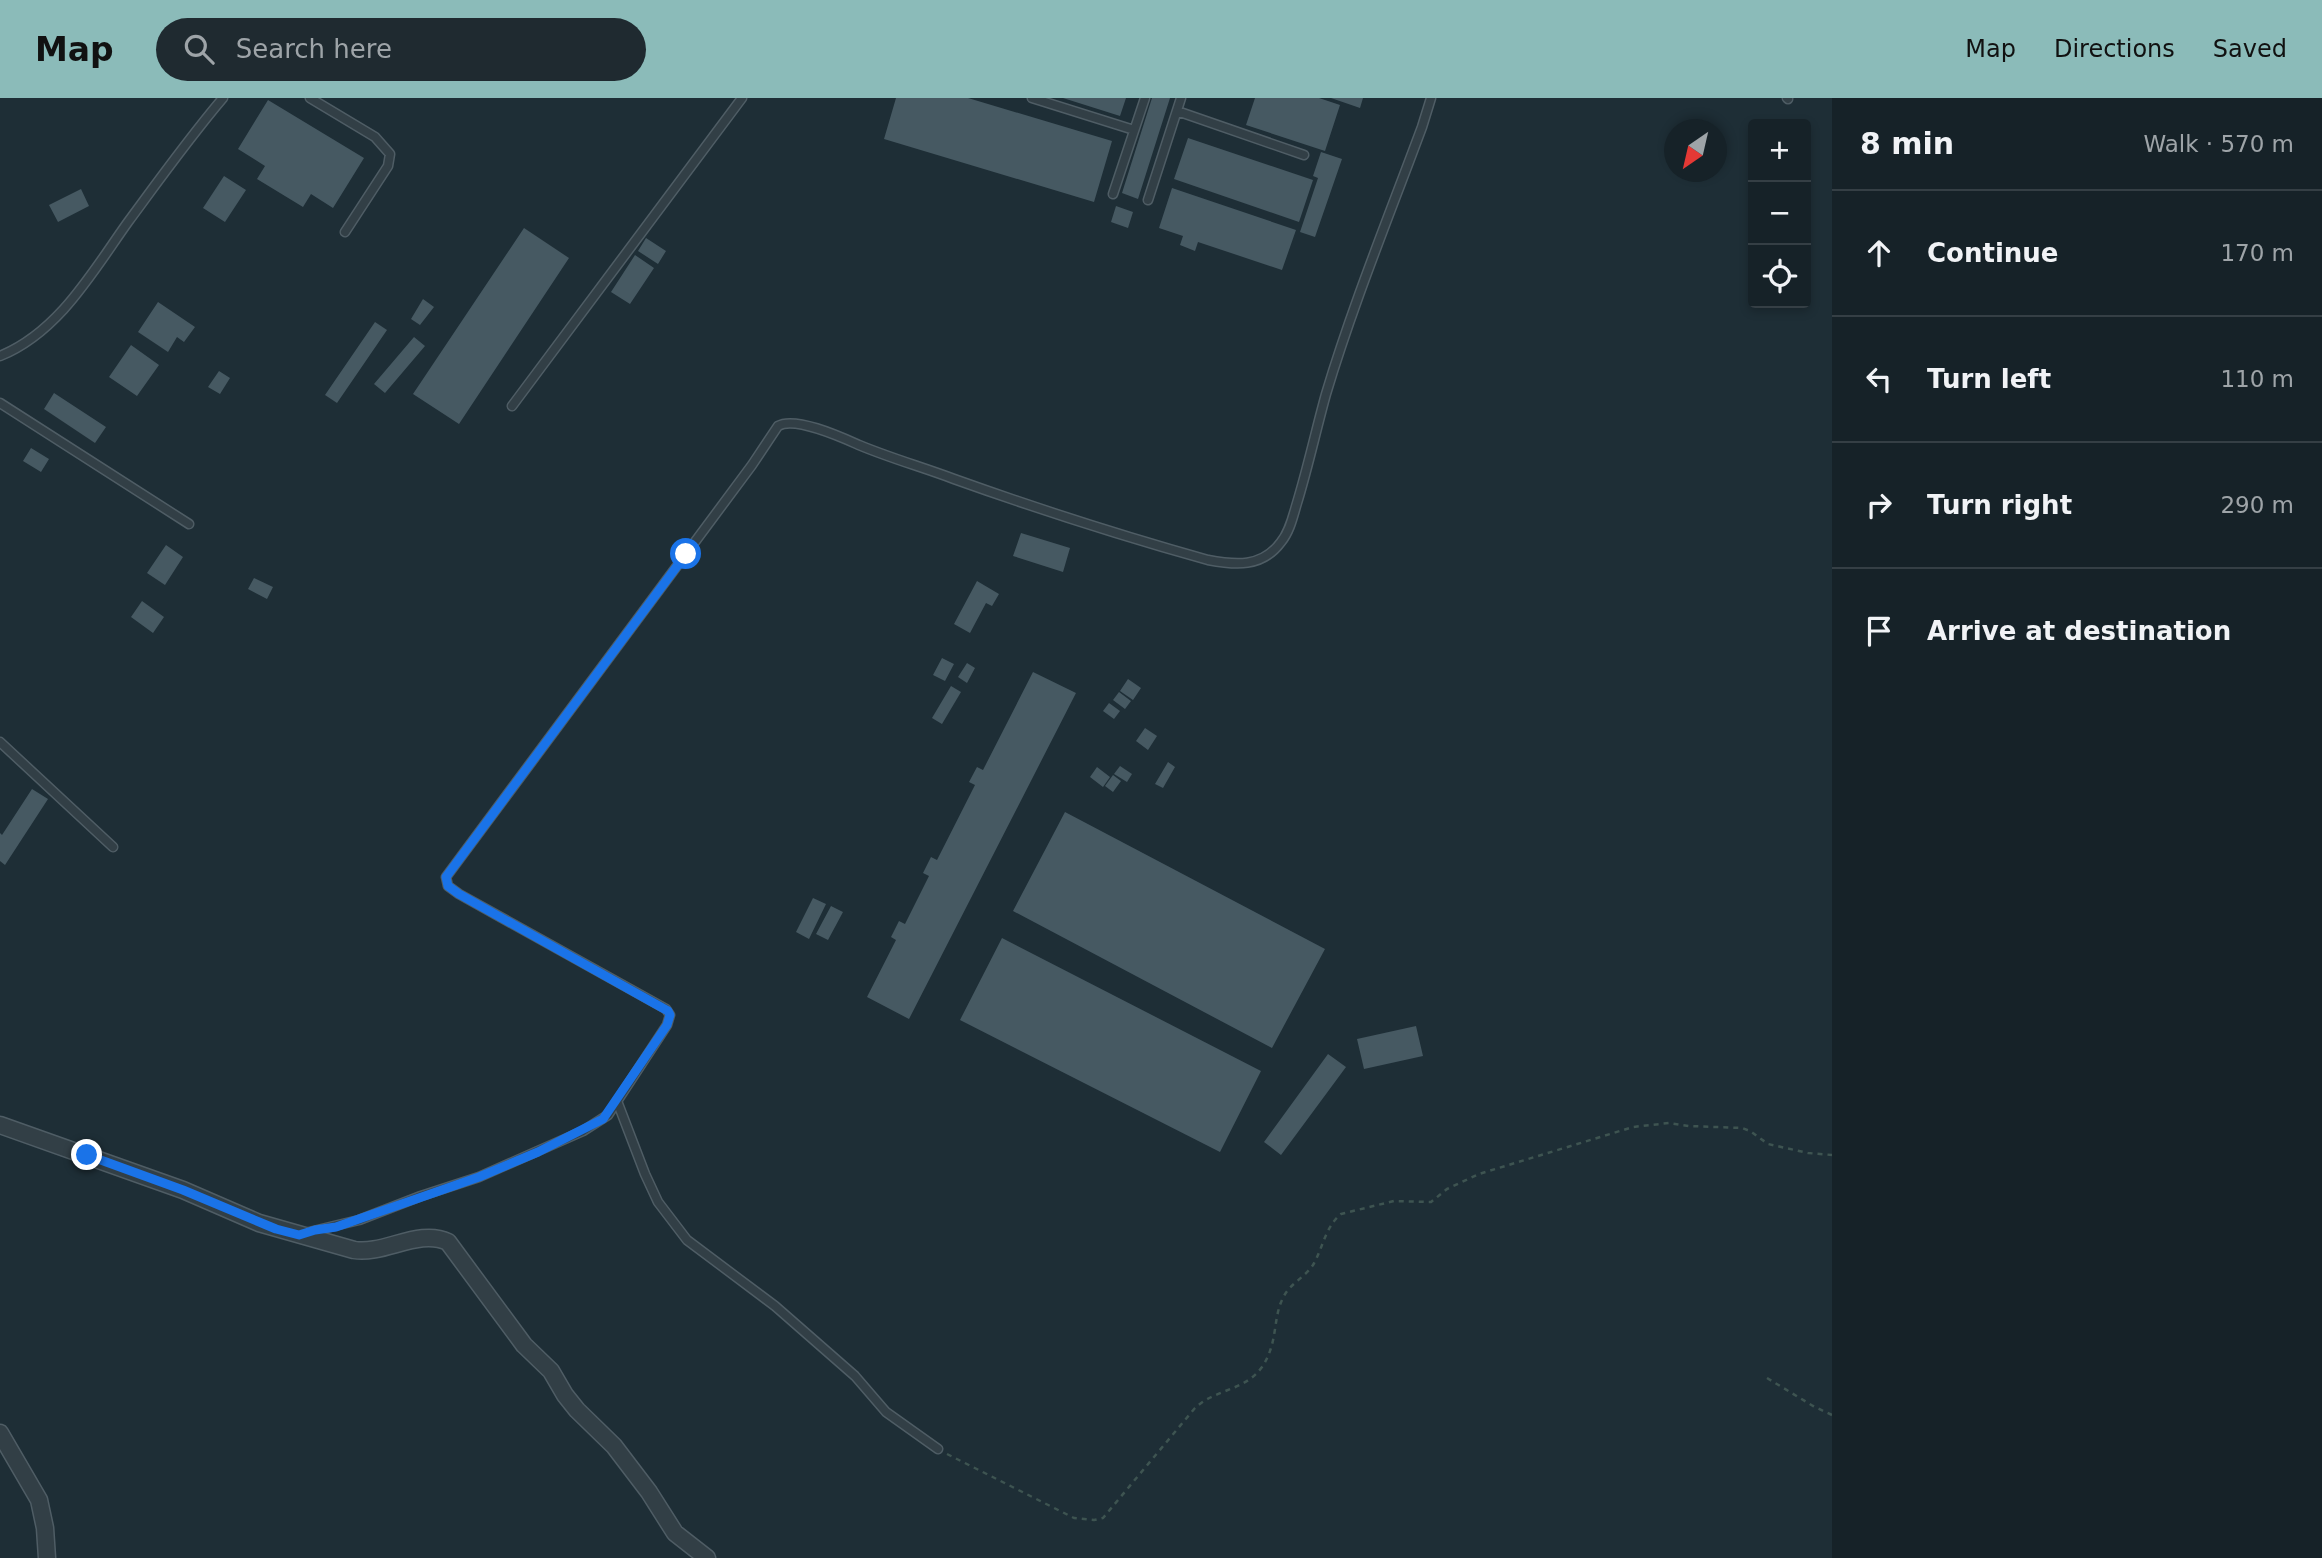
<!DOCTYPE html>
<html lang="en">
<head>
<meta charset="utf-8">
<style>
	:root { --surface:#162228; --page:#1f2a30; --text:#f1f3f6; --muted:#9ea4a8; --line:#353f45; --accent:#8bbbb9 }
	body { margin:0; font-family:"DejaVu Sans",sans-serif; background:var(--page); color:var(--text) }
	.controls { position:absolute; right:21px; top:21px; display:grid; overflow:hidden; border-radius:7px; box-shadow:0 4px 10px #0003 }
	.controls button { width:63px; height:63px; display:grid; place-items:center; padding:0; border:0; border-bottom:2px solid var(--line); background:var(--surface); color:var(--text); font:35px sans-serif }
	.compass { position:absolute; left:1664px; top:21px; width:63px; height:63px; border-radius:50%; background:var(--surface); box-shadow:0 4px 10px #0003; rotate:214deg }
	.stop { position:absolute; width:21px; height:21px; margin:-16px; border:5px solid #1a73e8; border-radius:50%; background:#fff }
	.stop.end { background:#1a73e8; border-color:#fff; box-shadow:0 2px 7px #0008 }
	.list { margin:0; padding:0; list-style:none }
	h2 { display:flex; justify-content:space-between; align-items:center; height:91px; margin:0; padding:0 28px; font-size:30px }
	h2 small { font-size:23px; font-weight:400; color:var(--muted) }
	.list li { display:grid; grid-template-columns:46px 1fr auto; gap:21px; align-items:center; box-sizing:border-box; height:126px; padding:0 28px; border-top:2px solid var(--line) }
	.list b { display:block; font-size:26px; white-space:nowrap }
	.list em { font-size:23px; font-style:normal; color:var(--muted) }
	.icon { flex:none; width:38px; height:38px; fill:none; stroke:currentColor; stroke-width:2; stroke-linecap:round; stroke-linejoin:round }
	.map { position:relative; flex:none; width:1832px; height:1460px; overflow:hidden }
	header { display:flex; align-items:center; gap:42px; box-sizing:border-box; height:98px; padding:0 35px; background:var(--accent); color:#111 }
	header strong { font-size:33px }
	nav { display:flex; gap:38px; margin-inline-start:auto; font-size:24px }
	.search { width:490px; height:63px; background:var(--page); display:flex; align-items:center; gap:18px; box-sizing:border-box; padding:0 24px; border-radius:38px; color:var(--muted); font-size:26px }
	main { display:flex }
	aside { flex:1; background:var(--surface) }
	.map>svg:first-child { display:block }
	.building { fill:#465962 }
	.lines { fill:none; stroke-linecap:round; stroke-linejoin:round }
	.lane-casing { stroke:#4f5d65; stroke-width:11 }
	.street-casing { stroke:#4f5d65; stroke-width:19 }
	.path { stroke:#3e5451; stroke-width:2.5; stroke-dasharray:5 5; stroke-linecap:butt }
	.lane { stroke:#323f46; stroke-width:8 }
	.street { stroke:#323f46; stroke-width:16 }
	.route { stroke:#1a73e8; stroke-width:9 }
</style>
</head>
<body>
<header>
<strong>Map</strong>
<div class="search"><svg class="icon" aria-label="search" viewBox="0 0 24 24"><circle cx="10" cy="10" r="6"/><path d="M15 15l6 6"/></svg>Search here</div>
<nav><a>Map</a><a>Directions</a><a>Saved</a></nav>
</header>
<main>
<div class="map">
<svg width="1832" height="1460" viewBox="0 0 1832 1460">
	<rect width="100%" height="100%" fill="#1e2e36"/>
	<path class="building" d="M896 0H968L1112 43 1094 104 884 41Z
		M1063 0H1126L1120 18Z
		M1152 0H1170L1138 101 1122 95Z
		M1255 0H1319L1340 7 1325 53 1246 27Z
		M1331 0H1363L1360 10Z
		M268 2 364 60 333 110 311 96 303 109 257 81 265 68 238 51Z
		M1188 40 1313 82 1299 124 1174 81Z
		M1321 54 1342 61 1315 139 1300 134 1318 80 1313 78Z
		M224 78 246 92 225 124 203 110Z
		M1172 90 1296 132 1282 172 1198 144 1195 153 1180 147 1183 138 1159 130Z
		M81 91 89 108 58 124 49 107Z
		M1116 108 1133 114 1128 130 1111 124Z
		M524 130 569 160 459 326 413 296Z
		M646 140 666 153 658 166 638 153Z
		M635 157 654 170 630 206 611 194Z
		M423 201 434 209 420 227 411 221Z
		M158 204 195 229 184 244 177 239 168 254 138 234Z
		M375 224 387 232 337 305 325 297Z
		M414 239 425 248 385 295 374 286Z
		M131 247 159 267 137 298 109 279Z
		M219 273 230 280 220 296 208 289Z
		M54 295 106 329 95 345 44 311Z
		M31 350 49 361 41 374 23 363Z
		M1021 435 1070 450 1063 474 1013 458Z
		M166 447 183 459 165 487 147 475Z
		M254 480 273 489 267 501 248 491Z
		M977 483 999 496 992 508 986 505 970 535 954 526Z
		M142 503 164 519 153 535 131 519Z
		M942 560 954 566 945 583 933 577Z
		M967 565 975 570 967 585 958 579Z
		M1033 574 1076 595 909 921 867 899 896 842 891 839 899 823 905 826 929 778 923 775 931 759 937 762 975 687 969 684 977 669 983 672Z
		M1128 581 1141 590 1133 602 1120 593Z
		M951 588 961 594 942 626 932 620Z
		M1119 594 1131 603 1125 611 1113 602Z
		M1109 605 1120 613 1114 621 1103 613Z
		M1145 630 1157 638 1148 652 1136 643Z
		M1168 664 1175 669 1163 690 1155 686Z
		M1120 668 1132 676 1127 684 1114 676Z
		M1097 669 1110 679 1103 689 1090 679Z
		M1113 677 1121 683 1113 694 1105 688Z
		M32 691 48 701 5 767 0 763V735L2 737Z
		M1065 714 1325 851 1272 950 1013 813Z
		M813 800 826 806 809 841 796 834Z
		M831 808 843 814 828 842 816 836Z
		M1002 840 1261 973 1220 1054 960 922Z
		M1416 928 1423 958 1364 971 1357 941Z
		M1328 956 1346 969 1281 1057 1264 1044Z"/>
	<g class="lines">
		<g class="lane-casing">
			<path id="lane" d="M310 0 375 39 390 56 388 68 345 134
				M1032 0 1134 32
				M1787 0 1788 1
				M1177 13 1304 57
				M1113 96 1145 0
				M1148 102 1181 0
				M0 258C59 234 93 173 128 124 159 82 189 40 223 0
				M0 305 189 426
				M512 308 742 0
				M0 644 113 749
				M617 1003 645 1076 658 1104 687 1142 775 1208 855 1278 886 1314 938 1351
				M305 1135 359 1122 421 1098 479 1079 583 1033 608 1017 667 927 670 917 666 911 459 796 448 788 446 779 752 367 778 328C795 318 841 339 859 347 890 360 922 369 954 381 1038 411 1122 438 1208 462 1235 467 1262 470 1281 444 1290 433 1293 418 1297 405 1308 369 1316 332 1326 296 1353 206 1389 118 1422 29L1431 0"/>
		</g>
		<g class="street-casing">
			<path id="street" d="M0 1027 183 1092 259 1125 354 1152C384 1157 419 1130 448 1144L524 1247 551 1273 565 1297 577 1312 614 1348 649 1394 675 1435 707 1460
				M0 1335 39 1402 45 1430 47 1460"/>
		</g>
		<path class="path" d="M1767 1280 1813 1308 1832 1317
			M947 1356 1074 1420 1094 1422 1103 1420 1195 1310C1215 1291 1245 1293 1262 1269 1279 1244 1272 1219 1284 1198 1290 1186 1305 1179 1313 1167 1323 1150 1325 1129 1341 1116L1394 1103 1431 1104 1447 1091 1479 1076 1633 1029 1669 1025 1689 1028 1742 1030 1750 1033 1768 1046 1808 1055 1832 1057"/>
		<use href="#lane" class="lane"/>
		<use href="#street" class="street"/>
	</g>
	<g class="lines">
		<path class="route" d="M87 1057 183 1092 276 1131 299 1137 315 1132 336 1129 479 1079 538 1054 603 1021 667 927 670 917 668 913 459 796 448 788 446 779 686 456"/>
	</g>
</svg>
<div class="controls">
<button>+</button>
<button>−</button>
<button><svg class="icon" aria-label="locate" viewBox="0 0 24 24"><circle cx="12" cy="12" r="6"/><path d="M12 2v4M12 18v4M2 12h4M18 12h4"/></svg></button>
</div>
<svg class="compass" viewBox="-18 -18 36 36"><path d="M0-13l5 13h-10z" fill="#e53935"/><path d="M0 13l5-13h-10z" fill="#9ea4a8"/></svg>
<div class="stop" style="left:686px;top:456px"></div>
<div class="stop end" style="left:87px;top:1057px"></div>
</div>
<aside>
<h2>8 min<small>Walk · 570 m</small></h2>
<ul class="list">
<li><svg class="icon" aria-label="ahead" viewBox="0 0 24 24"><path d="M12 20V5M6 11l6-6 6 6"/></svg><div><b>Continue</b></div><em>170 m</em></li>
<li><svg class="icon" aria-label="left" viewBox="0 0 24 24"><path d="M17 20v-9H6M10 6l-5 5 5 5"/></svg><div><b>Turn left</b></div><em>110 m</em></li>
<li><svg class="icon" aria-label="right" viewBox="0 0 24 24"><path d="M7 20v-9h11M14 6l5 5-5 5"/></svg><div><b>Turn right</b></div><em>290 m</em></li>
<li><svg class="icon" aria-label="arrive" viewBox="0 0 24 24"><path d="M6 21V4h12l-3 4 3 4H6"/></svg><div><b>Arrive at destination</b></div></li>
</ul>
</aside>
</main>
</body>
</html>
